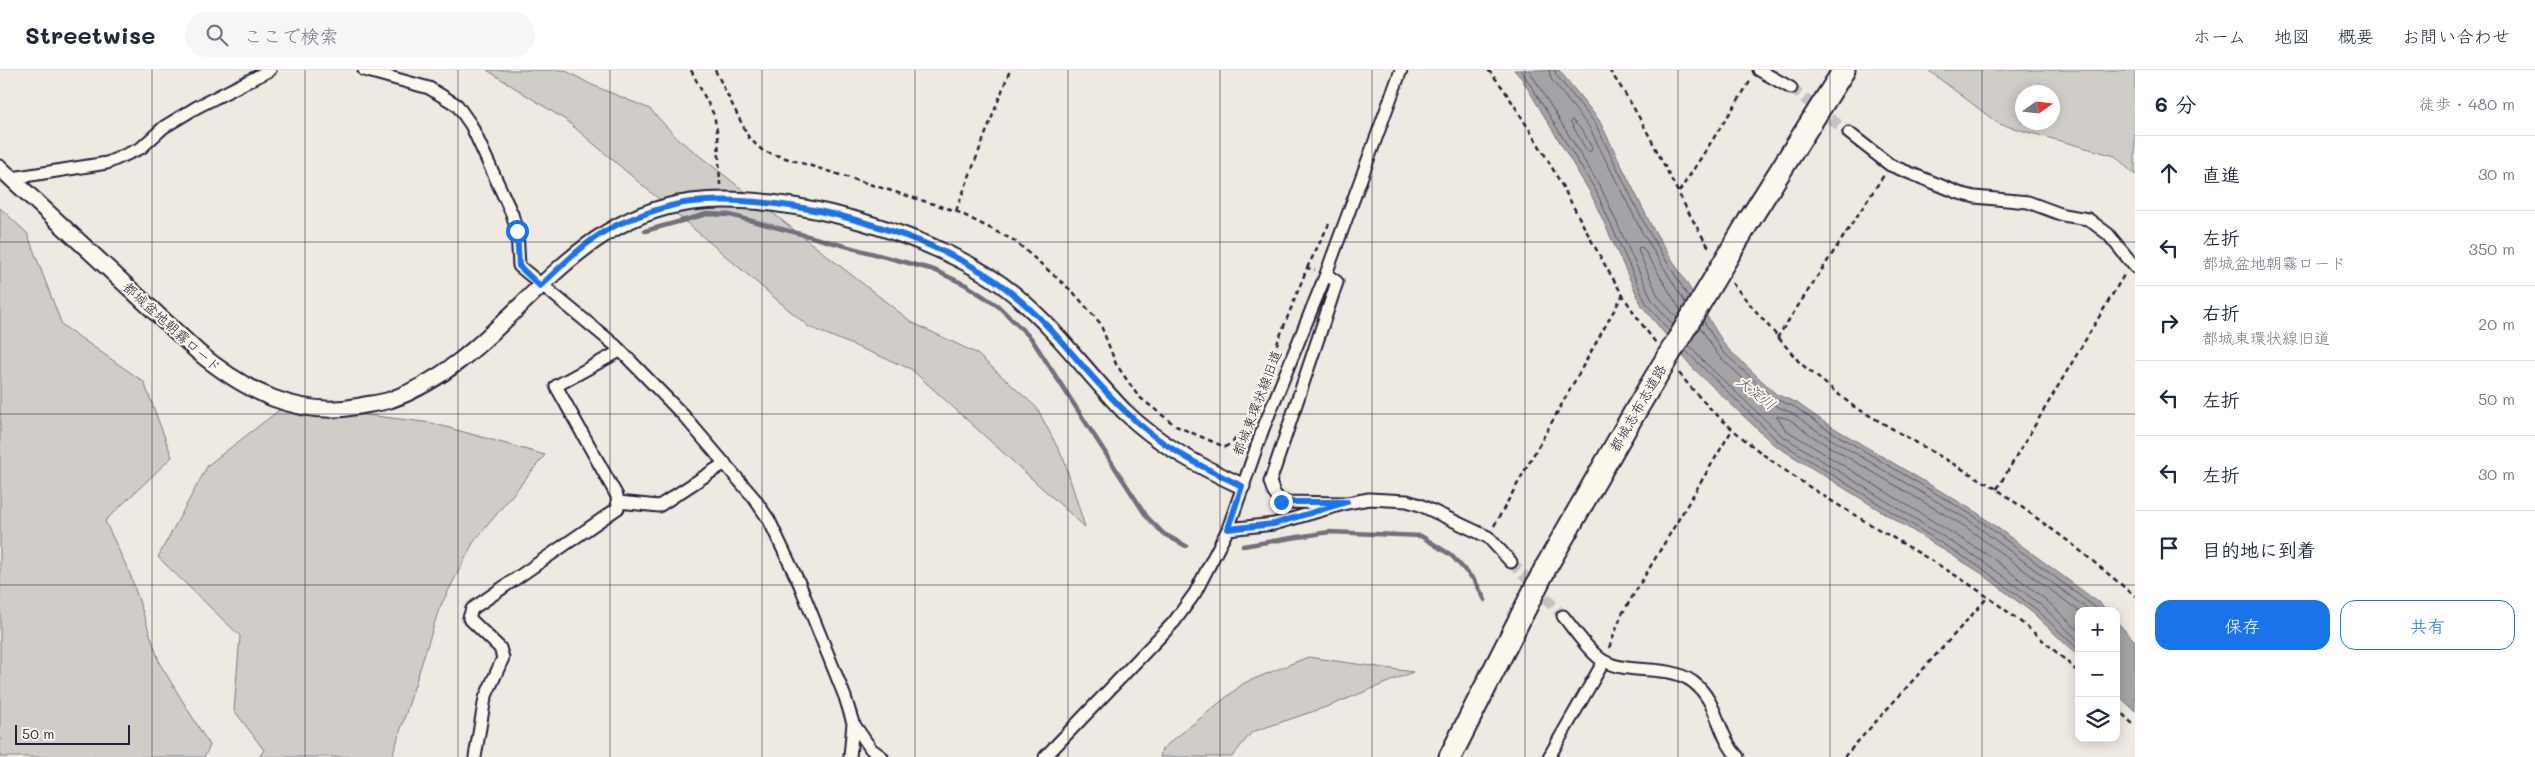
<!DOCTYPE html>
<html lang="ja">
<head>
<meta charset="utf-8">
<style>
	:root { --surface:#fff; --page:#f6f6f7; --text:#1f2937; --muted:#747a83; --line:#e0e1e3; --accent:#1a73e8 }
	body { margin:0; font-family:Mali,"Klee One",sans-serif; background:var(--page); color:var(--text) }
	.controls { position:absolute; right:15px; bottom:15px; display:grid; overflow:hidden; border-radius:10px; box-shadow:0 2px 12px #0003 }
	.controls button { width:45px; height:45px; display:grid; place-items:center; padding:0; border:0; border-bottom:1px solid var(--line); background:var(--surface); color:var(--text); font:25px sans-serif }
	.compass { position:absolute; left:2015px; top:15px; width:45px; height:45px; border-radius:50%; background:var(--surface); box-shadow:0 2px 12px #0003; rotate:76deg }
	.scale { position:absolute; left:15px; bottom:12px; width:115px; box-sizing:border-box; padding-left:5px; border:2px solid #22223b; border-top:0; font-size:14px; line-height:18px; white-space:nowrap; color:#22223b; -webkit-text-stroke:4px #fbf7ec; paint-order:stroke }
	.stop { position:absolute; width:15px; height:15px; margin:-11px; border:4px solid #1a73e8; border-radius:50%; background:#fff }
	.stop.end { background:#1a73e8; border-color:#fff; box-shadow:0 1px 5px #0008 }
	.list { margin:0; padding:0; list-style:none }
	h2 { display:flex; justify-content:space-between; align-items:center; height:65px; margin:0; padding:0 20px; font-size:21px }
	h2 small { font-size:16px; font-weight:400; color:var(--muted) }
	.list li { display:grid; grid-template-columns:32px 1fr auto; gap:15px; align-items:center; box-sizing:border-box; height:75px; padding:0 20px; border-top:1px solid var(--line) }
	.list b { display:block; font-size:19px; white-space:nowrap }
	.list p { margin:0; font-size:16px; white-space:nowrap; color:var(--muted) }
	.list em { font-size:16px; font-style:normal; color:var(--muted) }
	.actions { display:flex; gap:10px; padding:15px 20px }
	.actions a { flex:1; padding:11px 0; border:1px solid var(--accent); border-radius:15px; text-align:center; font-size:18px; color:var(--accent) }
	.actions .main { background:var(--accent); color:#fff }
	.icon { flex:none; width:28px; height:28px; fill:none; stroke:currentColor; stroke-width:2; stroke-linecap:round; stroke-linejoin:round }
	.map { position:relative; flex:none; width:2135px; height:687px; overflow:hidden }
	header { display:flex; align-items:center; gap:30px; box-sizing:border-box; height:70px; padding:0 25px; background:var(--surface); border-bottom:1px solid var(--line) }
	header strong { font-size:24px }
	nav { display:flex; gap:28px; margin-inline-start:auto; font-size:18px }
	.search { width:350px; height:45px; background:var(--page); display:flex; align-items:center; gap:12px; box-sizing:border-box; padding:0 18px; border-radius:28px; color:var(--muted); font-size:19px }
	main { display:flex }
	aside { flex:1; background:var(--surface) }
	.map>svg:first-child { display:block }
	.green { fill:#d0cdc9; stroke:#797882; fill-rule:evenodd }
	.water { fill:#a6a3a7; stroke:#716f7c }
	.lines { fill:none; stroke-linecap:round; stroke-linejoin:round }
	.shore { stroke:#575666; stroke-width:1 }
	.stream { stroke:#716f7c; stroke-width:4.5 }
	.minor-tunnel { stroke:#c5c2c1; stroke-width:11; stroke-dasharray:11 5.5; stroke-linecap:butt }
	.minor-casing { stroke:#22223b; stroke-width:15 }
	.tertiary-casing { stroke:#22223b; stroke-width:19 }
	.motorway-casing { stroke:#22223b; stroke-width:25 }
	.path { stroke:#22223b; stroke-width:2.5; stroke-dasharray:5 4; stroke-linecap:butt }
	.minor { stroke:#fbf7ec; stroke-width:11 }
	.tertiary { stroke:#fbf7ec; stroke-width:15 }
	.motorway { stroke:#fbf7ec; stroke-width:21 }
	.motorway-bridge-casing { stroke:#22223b; stroke-width:25; stroke-linecap:butt }
	.motorway-bridge { stroke:#fbf7ec; stroke-width:21 }
	.route { stroke:#1a73e8; stroke-width:6 }
	.grid { fill:none; stroke:#22223b; stroke-width:1; stroke-opacity:0.55 }
	.labels { text-anchor:middle; stroke-width:4; stroke-linejoin:round; paint-order:stroke }
	.street-label { font-size:14px; fill:#22223b; stroke:#fbf7ec }
	.water-label { font-size:15px; font-style:italic; fill:#575666; stroke:#fbf7ec }
</style>
</head>
<body>
<header>
<strong>Streetwise</strong>
<div class="search"><svg class="icon" aria-label="search" viewBox="0 0 24 24"><circle cx="10" cy="10" r="6"/><path d="M15 15l6 6"/></svg>ここで検索</div>
<nav><a>ホーム</a><a>地図</a><a>概要</a><a>お問い合わせ</a></nav>
</header>
<main>
<div class="map">
<svg width="2135" height="687" viewBox="0 0 2135 687">
	<rect width="100%" height="100%" fill="#eeeae2"/>
	<filter id="ink" filterUnits="userSpaceOnUse"><feTurbulence type="fractalNoise" baseFrequency=".02" numOctaves="2"/><feDisplacementMap in="SourceGraphic" scale="10" xChannelSelector="R" yChannelSelector="G"/><feConvolveMatrix kernelMatrix="1 2 1 2 8 2 1 2 1" color-interpolation-filters="sRGB"/></filter>
	<g filter="url(#ink)">
		<path class="green" d="M487 0H564L592 15 650 39 678 69 913 253 976 283 1037 338 1064 390 1085 457 911 299 809 257 567 51Z
			M1928 0H2135V105L2115 86 1999 54ZM2052 22V52H2022V22Z
			M0 138 27 163 62 255 144 312 172 387 105 451 130 504 160 594 210 676 204 687H0Z
			M286 335 432 353 545 385 473 473 439 539 392 687H259L264 680 234 640 240 566 158 487 208 395Z
			M1308 587 1413 602 1332 635 1252 662 1232 687H1160L1162 679 1244 613Z"/>
		<path class="water" d="M1514 0H1559L1599 50 1652 157 1726 277 1776 324 1797 333 1824 352 1976 442 2102 535 2107 541H2079V587L2034 544 1981 503 1773 374 1692 297 1642 236 1591 124 1522 9Z
			M2116 551 2135 571V641L2116 623Z"/>
		<g class="lines">
			<path class="shore" d="M1521 0 1596 121 1646 233 1669 261
				M1529 0 1601 118 1652 230 1673 255
				M1549 0 1551 9 1589 57 1642 162 1686 234
				M1555 0 1556 5 1595 53 1647 159 1689 228
				M1572 50 1583 61 1592 78 1591 81H1587L1571 53Z
				M1677 248 1658 226 1638 180 1639 177 1643 178 1681 241
				M1703 250 1722 281 1773 328 1795 337 1822 356 1974 446 2100 541
				M1700 257 1718 285 1769 333 1792 343 1819 362 1970 451 2090 541
				M1689 275 1701 289 1781 365 1987 494 2041 535 2079 571
				M1685 280 1777 370 1983 499 2037 540 2079 580
				M2079 541 1966 457 1815 368 1789 349 1776 346 1786 360 1991 487 2046 530 2079 561"/>
			<path class="stream" d="M645 161 707 144 730 145 934 200 966 215 998 236 1031 268 1147 447 1164 464 1186 476
				M1243 476 1329 462 1421 466 1451 485 1475 511 1485 530"/>
			<path class="minor-tunnel" d="M1791 18 1849 63
				M1511 492 1563 546"/>
			<g class="minor-casing">
				<path id="minor" d="M364 0 429 18 457 35 471 55 512 144 517 161 519 196 616 276 684 346 754 428 769 450 800 515 845 627 853 653 850 687
					M1759 0 1791 18
					M1849 63 1890 95 1959 123 1975 127 2028 132 2063 145 2088 149 2108 164 2135 197
					M12 108 107 93 141 78 164 57 197 37 270 0
					M1326 204 1337 212 1270 412 1274 423 1281 432 1347 433
					M618 432 659 436 725 393
					M1228 459 1274 454 1347 433 1369 429 1407 431 1420 435 1488 467 1511 492
					M1563 546C1573 558 1591 585 1604 591 1632 606 1667 593 1693 612 1719 632 1717 665 1738 687
					M853 653 871 679 882 687
					M475 687 485 628 503 588 500 578 469 548 472 539 618 438 617 426 556 316 620 281
					M1045 687 1174 552 1195 523 1228 459 1263 359 1326 204 1401 0
					M1549 687 1604 591"/>
			</g>
			<g class="tertiary-casing">
				<path id="tertiary" d="M0 98 198 282C244 320 298 349 360 336 370 334 380 333 390 330 508 289 556 149 692 132 785 120 943 165 1015 225 1056 259 1087 303 1124 341 1159 375 1199 396 1242 416"/>
			</g>
			<g class="motorway-casing">
				<path id="motorway" d="M1750 149 1844 0
					M1450 687 1546 497 1636 340"/>
			</g>
			<path class="path" d="M691 0 714 45 718 66 720 115
				M715 0 749 68 763 81 956 141 1015 171 1074 223 1100 253 1116 294 1138 326 1176 356 1225 377 1233 372 1244 357 1307 198 1315 200
				M1488 0C1504 17 1515 37 1527 56 1573 127 1604 207 1656 273
				M1609 0C1650 56 1673 121 1710 179
				M1679 122 1751 10
				M956 141 1010 0
				M1307 198 1329 154
				M1732 213 1800 293 1853 336 1997 419 2072 474 2135 526
				M1777 268 1884 105
				M1679 303C1752 396 1860 445 1958 507 2001 534 2042 568 2079 603
				M1997 419 2124 205
				M1494 456 1622 226
				M1609 578 1622 544 1732 360
				M2116 638 2135 656
				M1844 687 1988 527"/>
			<use href="#minor" class="minor"/>
			<use href="#tertiary" class="tertiary"/>
			<use href="#motorway" class="motorway"/>
			<g class="motorway-bridge-casing">
				<path id="motorway-bridge" d="M1636 340 1750 149"/>
			</g>
			<use href="#motorway-bridge" class="motorway-bridge"/>
		</g>
	</g>
	<g class="lines" filter="url(#ink)">
		<path class="route" d="M517 161 519 196 540 216C565 193 590 166 621 153 643 144 669 134 692 132 787 122 941 163 1014 225 1056 259 1086 304 1125 341 1159 375 1199 396 1242 416L1228 459 1274 454 1347 432H1281"/>
	</g>
	<path class="grid" d="M152 0V687M305 0V687M458 0V687M610 0V687M762 0V687M915 0V687M1068 0V687M1220 0V687M1372 0V687M1525 0V687M1678 0V687M1830 0V687M1982 0V687M0 172H2135M0 344H2135M0 515H2135"/>
	<g class="labels">
		<g class="street-label">
			<text transform="translate(172 257) rotate(42)" y="5">都城盆地朝霧ロード</text>
			<text transform="translate(1257 333) rotate(-69)" y="5">都城東環状線旧道</text>
			<text transform="translate(1638 338) rotate(-60)" y="5">都城志布志道路</text>
		</g>
		<g class="water-label">
			<text transform="translate(1756 323) rotate(38)" y="5">大淀川</text>
		</g>
	</g>
</svg>
<div class="controls">
<button>+</button>
<button>−</button>
<button><svg class="icon" aria-label="layers" viewBox="0 0 24 24"><path d="M12 4l9 5-9 5-9-5zM3 14l9 5 9-5"/></svg></button>
</div>
<svg class="compass" viewBox="-18 -18 36 36"><path d="M0-13l5 13h-10z" fill="#e53935"/><path d="M0 13l5-13h-10z" fill="#747a83"/></svg>
<div class="scale">50 m</div>
<div class="stop" style="left:517px;top:161px"></div>
<div class="stop end" style="left:1281px;top:432px"></div>
</div>
<aside>
<h2>6 分<small>徒歩 · 480 m</small></h2>
<ul class="list">
<li><svg class="icon" aria-label="ahead" viewBox="0 0 24 24"><path d="M12 20V5M6 11l6-6 6 6"/></svg><div><b>直進</b></div><em>30 m</em></li>
<li><svg class="icon" aria-label="left" viewBox="0 0 24 24"><path d="M17 20v-9H6M10 6l-5 5 5 5"/></svg><div><b>左折</b><p>都城盆地朝霧ロード</p></div><em>350 m</em></li>
<li><svg class="icon" aria-label="right" viewBox="0 0 24 24"><path d="M7 20v-9h11M14 6l5 5-5 5"/></svg><div><b>右折</b><p>都城東環状線旧道</p></div><em>20 m</em></li>
<li><svg class="icon" aria-label="left" viewBox="0 0 24 24"><path d="M17 20v-9H6M10 6l-5 5 5 5"/></svg><div><b>左折</b></div><em>50 m</em></li>
<li><svg class="icon" aria-label="left" viewBox="0 0 24 24"><path d="M17 20v-9H6M10 6l-5 5 5 5"/></svg><div><b>左折</b></div><em>30 m</em></li>
<li><svg class="icon" aria-label="arrive" viewBox="0 0 24 24"><path d="M6 21V4h12l-3 4 3 4H6"/></svg><div><b>目的地に到着</b></div></li>
</ul>
<div class="actions"><a class="main">保存</a><a>共有</a></div>
</aside>
</main>
</body>
</html>
